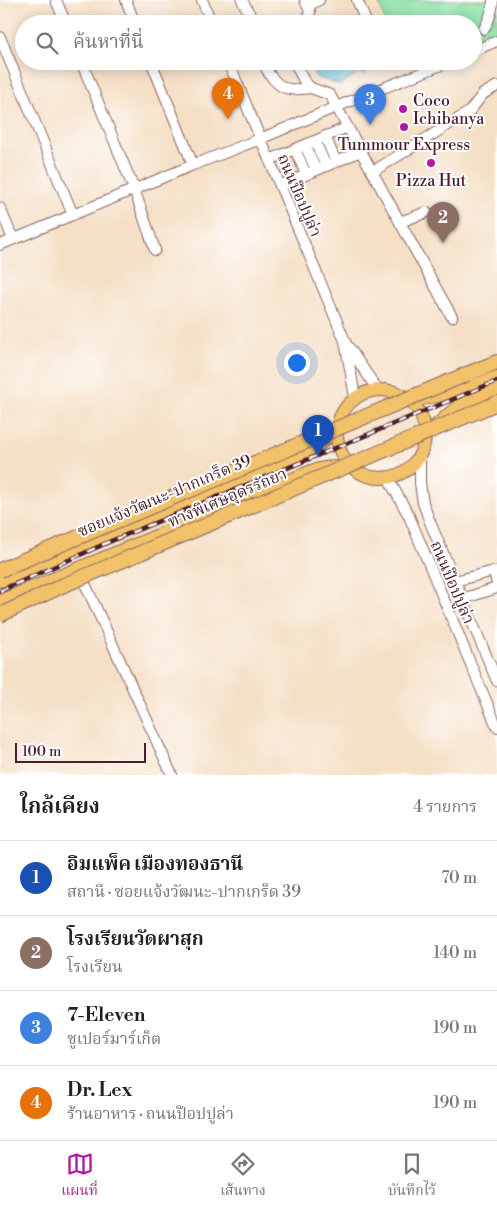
<!DOCTYPE html>
<html lang="th">
<head>
<meta charset="utf-8">
<style>
	:root { --surface:#fff; --page:#f6f6f6; --text:#222; --muted:#767676; --line:#e0e0e0; --accent:#b5179e }
	body { margin:0; font-family:"Libre Bodoni","Noto Serif Thai",serif; background:var(--page); color:var(--text) }
	.scale { position:absolute; left:15px; bottom:12px; width:131px; box-sizing:border-box; padding-left:5px; border:2px solid #4a1f2b; border-top:0; font-size:14px; line-height:18px; white-space:nowrap; color:#4a1f2b; -webkit-text-stroke:4px #fff; paint-order:stroke }
	.you { position:absolute; left:296px; top:362px; width:18px; height:18px; margin:-12px; border:4px solid #fff; border-radius:50%; background:#1a73e8; box-shadow:0 0 0 8px #1a73e833 }
	.badge { display:grid; place-items:center; width:32px; height:32px; border-radius:50%; background:var(--accent); color:#fff; font-size:16px; font-weight:700 }
	.pin { position:absolute; translate:-50% -41px; filter:drop-shadow(0 1px 2px #0008) }
	.pin::after { content:''; position:absolute; top:26px; width:18px; height:15px; background:inherit; clip-path:polygon(0 0,100% 0,50% 100%) }
	.list { margin:0; padding:0; list-style:none }
	h2 { display:flex; justify-content:space-between; align-items:center; height:65px; margin:0; padding:0 20px; font-size:21px }
	h2 small { font-size:16px; font-weight:400; color:var(--muted) }
	.list li { display:grid; grid-template-columns:32px 1fr auto; gap:15px; align-items:center; box-sizing:border-box; height:75px; padding:0 20px; border-top:1px solid var(--line) }
	.list b { display:block; font-size:19px; white-space:nowrap }
	.list p { margin:0; font-size:16px; white-space:nowrap; color:var(--muted) }
	.list em { font-size:16px; font-style:normal; color:var(--muted) }
	.icon { flex:none; width:28px; height:28px; fill:none; stroke:currentColor; stroke-width:2; stroke-linecap:round; stroke-linejoin:round }
	.map { position:relative; flex:none; width:497px; height:775px; overflow:hidden }
	.search { position:absolute; background:var(--surface); box-shadow:0 2px 12px #0003; left:15px; right:15px; top:15px; height:55px; display:flex; align-items:center; gap:12px; box-sizing:border-box; padding:0 18px; border-radius:28px; color:var(--muted); font-size:19px }
	.sheet { height:365px; background:var(--surface) }
	nav { display:flex; justify-content:space-around; align-items:center; box-sizing:border-box; height:70px; border-top:1px solid var(--line); background:var(--surface); font-size:14px; color:var(--muted) }
	nav a { display:grid; justify-items:center; gap:2px }
	nav .on { color:var(--accent) }
	.map>svg:first-child { display:block }
	.green { fill:#88dea1; stroke:#697e66 }
	.water { fill:#63c4e2; stroke:#567286 }
	.lines { fill:none; stroke-linecap:round; stroke-linejoin:round }
	.minor-casing { stroke:#866261; stroke-width:12 }
	.major-casing { stroke:#866261; stroke-width:14 }
	.highway-casing { stroke:#866261; stroke-width:16 }
	.minor { stroke:#fff; stroke-width:10 }
	.major { stroke:#f2c26a; stroke-width:12 }
	.highway { stroke:#f2c26a; stroke-width:14 }
	.rail-casing { stroke:#4a1f2b; stroke-width:4.5 }
	.rail { stroke:#fff; stroke-width:2.5; stroke-dasharray:8; stroke-linecap:butt }
	.highway-bridge-casing { stroke:#866261; stroke-width:16; stroke-linecap:butt }
	.highway-bridge { stroke:#f2c26a; stroke-width:14 }
	.poi-dot { fill:#b5179e; stroke:#fff; stroke-width:2 }
	.labels { text-anchor:middle; stroke-width:4; stroke-linejoin:round; paint-order:stroke }
	.poi-label { font-size:16px; fill:#4a1f2b; stroke:#fff }
	.street-label { font-size:16px; fill:#4a1f2b; stroke:#fff }
</style>
</head>
<body>
<div class="map">
<svg width="497" height="775" viewBox="0 0 497 775">
	<rect width="100%" height="100%" fill="#fff"/>
	<filter id="ink" filterUnits="userSpaceOnUse"><feTurbulence type="fractalNoise" baseFrequency=".02" numOctaves="2"/><feDisplacementMap in="SourceGraphic" scale="10" xChannelSelector="R" yChannelSelector="G"/><feConvolveMatrix kernelMatrix="1 2 1 2 8 2 1 2 1" color-interpolation-filters="sRGB"/></filter>
	<filter id="wash" filterUnits="userSpaceOnUse"><feTurbulence type="fractalNoise" baseFrequency=".0096" numOctaves="4" result="noise"/><feDisplacementMap in="SourceGraphic" scale="20" xChannelSelector="R" yChannelSelector="G"/><feGaussianBlur stdDeviation="1.12" result="paint"/><feColorMatrix in="noise" values="0 0 0 0 0 0 0 0 0 0 0 0 0 0 0 0 0 1.4 0 .05"/><feComposite in="paint" operator="in"/></filter>
	<g filter="url(#wash)">
		<rect width="100%" height="100%" fill="#f5dfc5"/>
		<path class="green" d="M378 0H497V31L473 41V24H386Z"/>
		<path class="water" d="M309 61H357L361 67 366 69 367 72 365 74 358 73 340 85 316 77Z"/>
	</g>
	<g filter="url(#ink)">
		<g class="lines">
			<g class="minor-casing">
				<path id="minor" d="M56 0 66 24
					M126 0 135 24
					M202 0 212 24
					M242 0 255 24
					M357 0 367 24
					M308 6 319 0
					M300 24 308 17 310 12 305 0
					M484 29C489 20 493 11 493 0
					M0 37 73 215
					M473 51 497 41
					M81 61 134 189 155 250
					M151 61 193 165
					M228 61 340 329 345 341 355 397
					M264 61C266 73 278 88 290 89 297 90 304 89 311 88
					M294 61 304 81 311 88 330 95 452 317
					M383 61V62
					M325 136 336 162
					M315 141 326 166
					M305 145 316 170
					M295 149 306 174
					M269 160 348 127
					M372 172 469 112 483 94 497 86
					M280 186 361 151
					M0 208 13 239
					M400 222 427 212
					M0 245 193 165 260 139 336 107 451 61
					M348 346 377 389
					M420 457V483L423 503 430 522 497 681
					M388 478 409 516 497 727
					M82 577 172 775
					M455 581 494 571 497 584
					M462 599 497 588"/>
			</g>
			<g class="major-casing">
				<path id="major" d="M337 434a44 44 0 1 1 88 0a44 44 0 1 1-88 0Z
					M411 401 452 393 497 377
					M432 429 459 405 497 389
					M0 581 81 549 230 484 311 451 334 432
					M0 601 314 470C325 467 334 466 346 467"/>
			</g>
			<g class="highway-casing">
				<path id="highway" d="M467 374 497 362"/>
			</g>
			<use href="#minor" class="minor"/>
			<use href="#major" class="major"/>
			<use href="#highway" class="highway"/>
			<g class="rail-casing">
				<path id="rail" d="M0 591 111 541 497 381"/>
			</g>
			<use href="#rail" class="rail"/>
			<g class="highway-bridge-casing">
				<path id="highway-bridge" d="M0 570 467 374
					M0 615 64 585 497 403"/>
			</g>
			<use href="#highway-bridge" class="highway-bridge"/>
		</g>
	</g>
	<g class="poi-dot">
		<circle cx="403" cy="109" r="5"/>
		<circle cx="404" cy="127" r="5"/>
		<circle cx="431" cy="163" r="5"/>
	</g>
	<g class="labels">
		<g class="poi-label">
			<text x="413" y="106" text-anchor="start">Coco<tspan x="413" dy="18">Ichibanya</tspan></text>
			<text x="404" y="150">Tummour Express</text>
			<text x="431" y="186">Pizza Hut</text>
		</g>
		<g class="street-label">
			<text transform="translate(300 195) rotate(67)" y="6">ถนนป๊อปปูล่า</text>
			<text transform="translate(164 495) rotate(-23)" y="6">ซอยแจ้งวัฒนะ-ปากเกร็ด 39</text>
			<text transform="translate(227 497) rotate(-23)" y="6">ทางพิเศษอุดรรัถยา</text>
			<text transform="translate(453 582) rotate(67)" y="6">ถนนป๊อปปูล่า</text>
		</g>
	</g>
</svg>
<div class="scale">100 m</div>
<div class="you"></div>
<div class="pin badge" style="left:318px;top:456px;background:#1a4fb4">1</div>
<div class="pin badge" style="left:443px;top:243px;background:#8d6e63">2</div>
<div class="pin badge" style="left:370px;top:125px;background:#3f7fe0">3</div>
<div class="pin badge" style="left:228px;top:119px;background:#e8710a">4</div>
<div class="search"><svg class="icon" aria-label="search" viewBox="0 0 24 24"><circle cx="10" cy="10" r="6"/><path d="M15 15l6 6"/></svg>ค้นหาที่นี่</div>
</div>
<section class="sheet">
<h2>ใกล้เคียง<small>4 รายการ</small></h2>
<ul class="list">
<li><span class="badge" style="background:#1a4fb4">1</span><div><b>อิมแพ็ค เมืองทองธานี</b><p>สถานี · ซอยแจ้งวัฒนะ-ปากเกร็ด 39</p></div><em>70 m</em></li>
<li><span class="badge" style="background:#8d6e63">2</span><div><b>โรงเรียนวัดผาสุก</b><p>โรงเรียน</p></div><em>140 m</em></li>
<li><span class="badge" style="background:#3f7fe0">3</span><div><b>7-Eleven</b><p>ซูเปอร์มาร์เก็ต</p></div><em>190 m</em></li>
<li><span class="badge" style="background:#e8710a">4</span><div><b>Dr. Lex</b><p>ร้านอาหาร · ถนนป๊อปปูล่า</p></div><em>190 m</em></li>
</ul>
</section>
<nav>
<a class="on"><svg class="icon" aria-label="map" viewBox="0 0 24 24"><path d="M3 6l6-2 6 2 6-2v14l-6 2-6-2-6 2zM9 4v14M15 6v14"/></svg>แผนที่</a>
<a><svg class="icon" aria-label="directions" viewBox="0 0 24 24"><path d="M12 3l9 9-9 9-9-9zM9 14v-3h6M13 9l2 2-2 2"/></svg>เส้นทาง</a>
<a><svg class="icon" aria-label="saved" viewBox="0 0 24 24"><path d="M7 4h10v16l-5-4-5 4z"/></svg>บันทึกไว้</a>
</nav>
</body>
</html>
